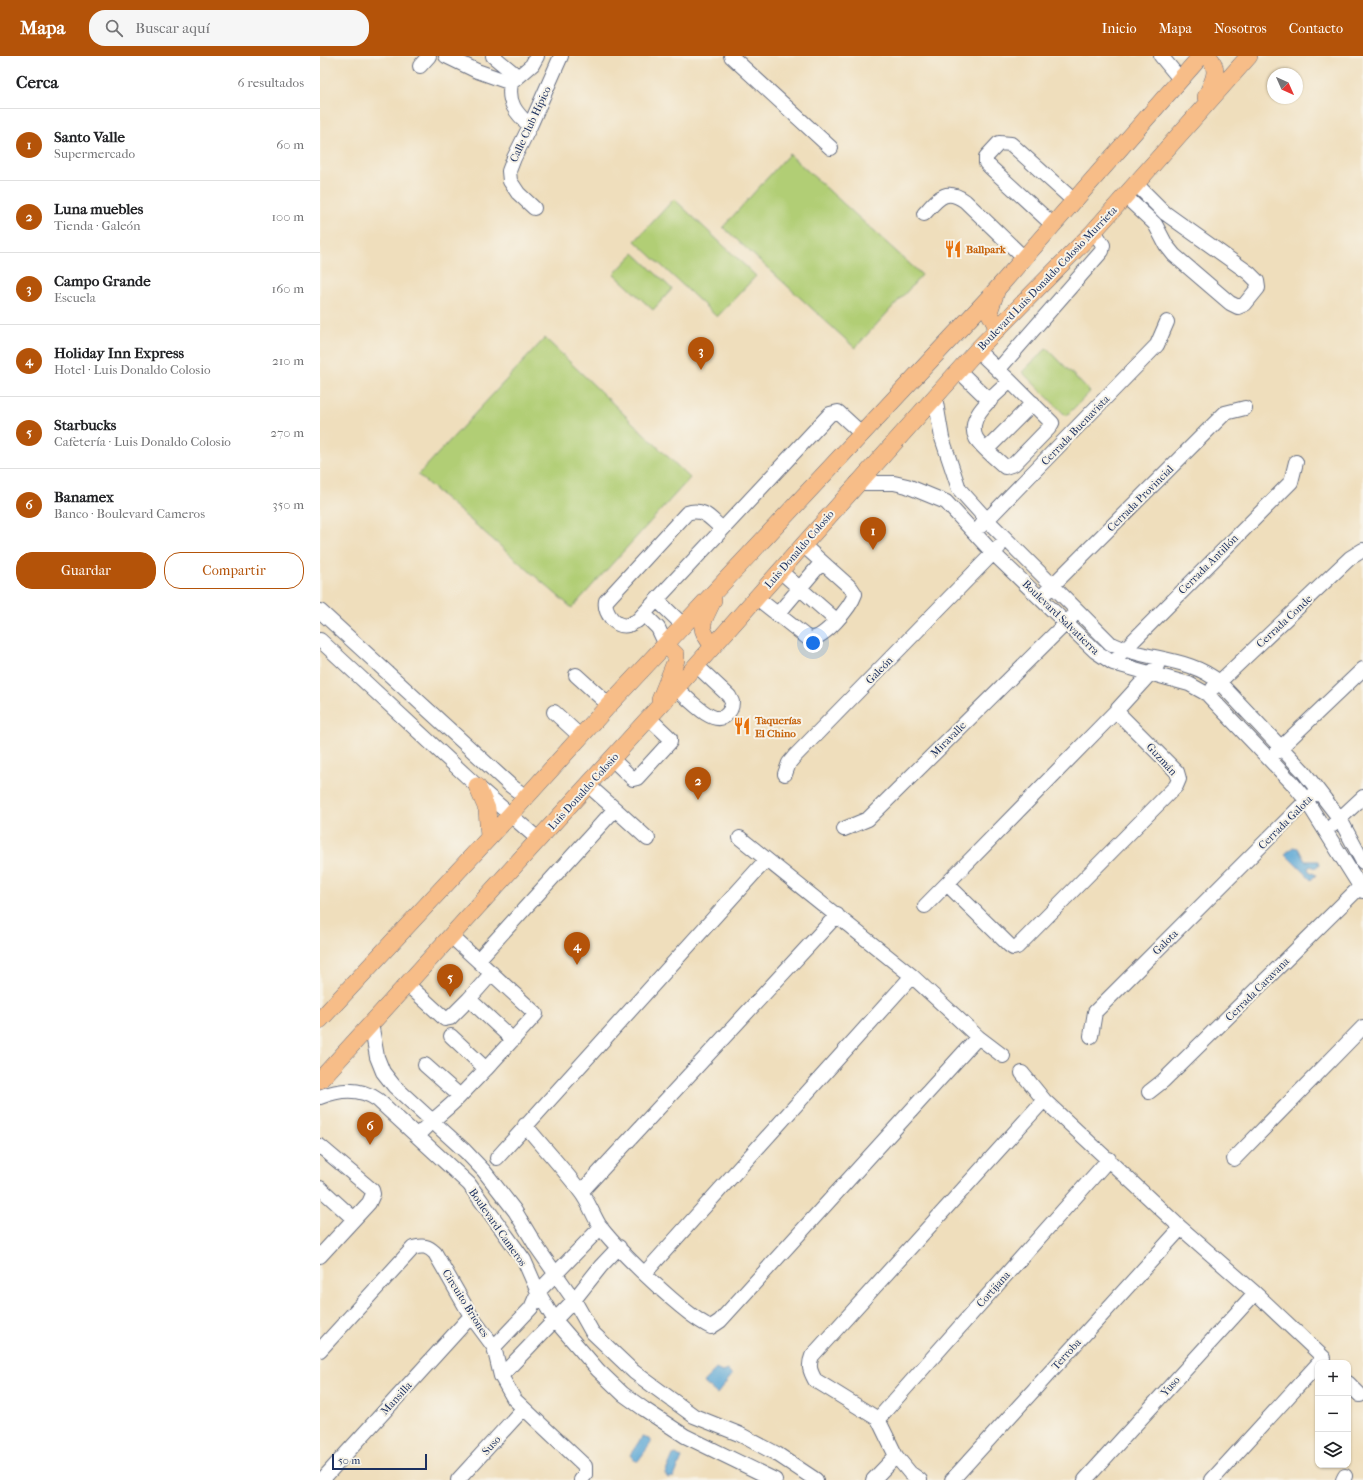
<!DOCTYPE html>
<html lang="es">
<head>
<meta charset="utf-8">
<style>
	:root { --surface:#fff; --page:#f6f6f6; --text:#202124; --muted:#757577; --line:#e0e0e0; --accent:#b45309 }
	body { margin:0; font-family:"IM FELL French Canon",serif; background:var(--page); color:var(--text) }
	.controls { position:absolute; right:12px; bottom:12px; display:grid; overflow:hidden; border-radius:8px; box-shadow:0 1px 3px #0004 }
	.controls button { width:36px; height:36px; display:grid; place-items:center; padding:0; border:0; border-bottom:1px solid var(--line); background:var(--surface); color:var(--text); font:20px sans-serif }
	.compass { position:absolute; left:947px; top:12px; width:36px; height:36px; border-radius:50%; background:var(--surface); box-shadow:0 1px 3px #0004; rotate:135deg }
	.scale { position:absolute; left:12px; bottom:10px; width:95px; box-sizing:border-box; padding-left:4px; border:2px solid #1b2f5e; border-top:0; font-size:11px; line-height:14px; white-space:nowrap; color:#1b2f5e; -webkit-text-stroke:3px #f7f3e8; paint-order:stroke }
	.you { position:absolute; left:493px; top:587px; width:14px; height:14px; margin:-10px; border:3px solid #fff; border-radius:50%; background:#1a73e8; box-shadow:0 0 0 6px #1a73e833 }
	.badge { display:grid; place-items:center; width:26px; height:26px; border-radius:50%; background:var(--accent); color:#fff; font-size:13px; font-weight:700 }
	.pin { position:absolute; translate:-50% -33px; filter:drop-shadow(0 1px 2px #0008) }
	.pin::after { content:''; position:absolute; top:21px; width:14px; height:12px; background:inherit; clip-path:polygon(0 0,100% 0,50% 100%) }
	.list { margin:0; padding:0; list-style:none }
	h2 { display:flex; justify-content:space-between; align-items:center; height:52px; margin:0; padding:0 16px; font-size:17px }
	h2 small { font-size:13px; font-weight:400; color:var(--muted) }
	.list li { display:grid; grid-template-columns:26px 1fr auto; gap:12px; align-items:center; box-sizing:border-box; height:72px; padding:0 16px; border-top:1px solid var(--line) }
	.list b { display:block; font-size:15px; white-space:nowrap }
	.list p { margin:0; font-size:13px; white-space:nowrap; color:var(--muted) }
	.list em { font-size:13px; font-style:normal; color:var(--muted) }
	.actions { display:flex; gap:8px; padding:12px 16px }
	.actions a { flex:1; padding:9px 0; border:1px solid var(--accent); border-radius:16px; text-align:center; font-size:14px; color:var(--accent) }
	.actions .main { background:var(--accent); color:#fff }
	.icon { flex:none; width:22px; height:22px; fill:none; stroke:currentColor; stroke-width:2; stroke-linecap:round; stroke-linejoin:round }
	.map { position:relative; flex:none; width:1043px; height:1424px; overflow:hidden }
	header { display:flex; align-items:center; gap:24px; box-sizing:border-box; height:56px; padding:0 20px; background:var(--accent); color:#fff }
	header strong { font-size:19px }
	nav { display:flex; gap:22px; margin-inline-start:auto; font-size:14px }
	.search { width:280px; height:36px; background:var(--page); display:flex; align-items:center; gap:10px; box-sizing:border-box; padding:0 14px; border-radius:16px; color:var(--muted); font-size:15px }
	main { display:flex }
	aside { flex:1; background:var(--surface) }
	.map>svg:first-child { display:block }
	.green { fill:#b1ce74; stroke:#667e69 }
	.water { fill:#5da8d5; stroke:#3c6c9a }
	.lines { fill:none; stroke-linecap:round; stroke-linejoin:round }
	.minor-casing { stroke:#656c7f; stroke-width:16 }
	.major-casing { stroke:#656c7f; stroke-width:18 }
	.minor { stroke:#fff; stroke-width:14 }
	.major { stroke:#f7bd88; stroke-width:17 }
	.labels { text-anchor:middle; stroke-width:4; stroke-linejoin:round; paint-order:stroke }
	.street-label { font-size:11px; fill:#1b2f5e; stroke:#f7f3e8 }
	.food-label { font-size:11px; font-weight:bold; fill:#c56008; stroke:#f7f3e8; text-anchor:start }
</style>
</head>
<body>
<header>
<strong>Mapa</strong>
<div class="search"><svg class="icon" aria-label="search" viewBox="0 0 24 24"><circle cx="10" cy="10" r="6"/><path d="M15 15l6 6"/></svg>Buscar aquí</div>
<nav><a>Inicio</a><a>Mapa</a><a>Nosotros</a><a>Contacto</a></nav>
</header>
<main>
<aside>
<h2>Cerca<small>6 resultados</small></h2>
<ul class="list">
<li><span class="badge">1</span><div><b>Santo Valle</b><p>Supermercado</p></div><em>60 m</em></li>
<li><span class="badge">2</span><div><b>Luna muebles</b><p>Tienda · Galeón</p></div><em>100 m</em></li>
<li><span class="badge">3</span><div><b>Campo Grande</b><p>Escuela</p></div><em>160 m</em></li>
<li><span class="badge">4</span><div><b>Holiday Inn Express</b><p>Hotel · Luis Donaldo Colosio</p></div><em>210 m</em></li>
<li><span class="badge">5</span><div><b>Starbucks</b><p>Cafetería · Luis Donaldo Colosio</p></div><em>270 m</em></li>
<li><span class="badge">6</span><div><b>Banamex</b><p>Banco · Boulevard Cameros</p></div><em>350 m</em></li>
</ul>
<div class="actions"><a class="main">Guardar</a><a>Compartir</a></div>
</aside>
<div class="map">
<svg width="1043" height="1424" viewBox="0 0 1043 1424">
	<rect width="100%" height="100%" fill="#f7f3e8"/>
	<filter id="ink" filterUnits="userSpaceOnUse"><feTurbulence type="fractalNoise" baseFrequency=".025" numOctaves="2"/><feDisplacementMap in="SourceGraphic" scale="8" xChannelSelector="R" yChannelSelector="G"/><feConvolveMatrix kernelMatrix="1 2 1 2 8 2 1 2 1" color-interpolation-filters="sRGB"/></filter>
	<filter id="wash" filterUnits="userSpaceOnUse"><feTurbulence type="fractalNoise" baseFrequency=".012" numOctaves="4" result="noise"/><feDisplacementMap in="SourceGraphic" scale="16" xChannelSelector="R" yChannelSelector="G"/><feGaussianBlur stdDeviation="0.9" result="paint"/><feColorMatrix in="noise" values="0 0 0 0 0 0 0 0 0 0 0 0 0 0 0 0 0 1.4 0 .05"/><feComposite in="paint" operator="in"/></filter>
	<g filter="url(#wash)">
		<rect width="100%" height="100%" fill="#efdebc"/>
		<path class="green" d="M469 98 602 219 535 292 403 171Z
			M354 143 436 220 397 261 315 185Z
			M314 197 352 233 333 254 294 218Z
			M225 282 370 422 252 552 98 419Z
			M727 292 770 336 746 360 702 316Z"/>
		<path class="water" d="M973 791 978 792 985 805H998L999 810 996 812 991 810 988 812 989 815 996 819 991 824 965 798Z
			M396 1313 402 1316 407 1314 412 1319 397 1338 383 1326Z
			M322 1381 329 1383 331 1387 318 1405H315L310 1399Z
			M356 1398 362 1402 354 1421 348 1422 345 1418 353 1399Z"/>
	</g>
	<g filter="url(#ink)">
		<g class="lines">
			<g class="minor-casing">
				<path id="minor" d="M126 0 157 15 191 27 212 9 217 0
					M173 0 197 20
					M411 0 511 92
					M841 0 860 23
					M100 10 109 0
					M191 27C187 47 196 57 210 70
					M805 140 835 168 846 189 854 199 910 247 918 251 925 248 938 232 937 225 929 217 845 157 816 128
					M214 152 198 137 190 125 189 115 194 102 210 70 241 0
					M604 158C618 143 625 131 645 145L704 202
					M732 168 671 112 666 107V101L679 87 691 88 753 144
					M657 294 678 314
					M639 315 670 345
					M690 325 732 367 729 372 694 408 685 411C678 404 661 391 656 382 645 360 676 339 690 325Z
					M690 325 678 314 782 195 783 189 774 175
					M615 341 622 382 639 433 667 464 790 587C824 605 869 600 899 626L983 715 1020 763 1043 806
					M667 393 713 347
					M537 427H574L587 430 626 446 673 497 775 595 793 607 869 628 887 638 972 727 986 744 1043 835
					M661 470 837 289 847 266
					M402 473C391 463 383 451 367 457L286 545C284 556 295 572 308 569 311 568 314 566 317 565L510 358 518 356 542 378
					M460 515 516 564
					M726 536 905 357 925 352
					M437 542 489 583C504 583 530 552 535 538L531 532 483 489
					M337 544 363 569
					M0 555 191 730 206 741
					M324 558 338 572 346 589
					M457 559 502 506
					M0 584 157 730 218 783
					M799 599 971 426 976 406
					M256 619 289 649
					M356 632C367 641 392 670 405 660 410 656 412 652 412 646L409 640 376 609
					M893 632 1030 502 1043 494
					M234 656 261 681
					M955 697 1043 613
					M292 703 313 723 317 722 350 686V682L329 662
					M465 718 469 707 474 701 679 491
					M268 729 295 753
					M1013 769 1043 741
					M524 773 548 763 751 562
					M420 782 592 920 658 981 683 1000
					M627 828 689 889 693 892 697 891 856 730 859 723 857 716 796 655
					M605 850 796 655 837 610
					M131 880 216 958 166 1013 131 980
					M158 904 295 753 328 783
					M172 917 149 943 193 984
					M87 928 125 963 130 962 149 943
					M51 967 57 1001 63 1016 74 1030 145 1095 164 1115 195 1155 216 1190 254 1244 272 1276 314 1316 374 1360 419 1378 457 1398 496 1424
					M771 980 775 956 993 738
					M105 1009 140 1040 166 1013
					M702 1017 724 1044
					M829 1036 843 1025 1043 828
					M0 1041C20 1033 40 1031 58 1044L149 1128 204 1204 218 1236 234 1263 278 1314 303 1338 324 1353 365 1380 455 1424
					M205 1069C223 1091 243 1112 260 1135 269 1146 273 1160 281 1172 299 1195 365 1260 391 1271L400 1265 658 981
					M98 1079C111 1064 127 1054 140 1040
					M0 1090 52 1134 53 1138 49 1147 0 1200
					M177 1102 446 804
					M914 1103 1043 971
					M0 1132 34 1163
					M261 1136 517 859
					M325 1217 592 920
					M174 1291 211 1252 218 1236 281 1171
					M0 1294 93 1192C103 1189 108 1190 115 1197L151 1260 174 1291 181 1320 194 1343 265 1410V1419L261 1424
					M181 1320 254 1244 281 1210 299 1191
					M1028 1327 1040 1339
					M558 1363 789 1103
					M2 1424 151 1260
					M138 1424 203 1353
					M553 1424 576 1400
					M600 1424 590 1417 576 1400 558 1363 495 1324C490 1315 488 1310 492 1300L724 1044 861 1172 935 1237 1004 1302 999 1307
					M632 1424 861 1172
					M765 1424 935 1237
					M892 1424 998 1308
					M1023 1424 1025 1420"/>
			</g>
			<g class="major-casing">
				<path id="major" d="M886 41C893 25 901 14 888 0
					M676 236 669 256 678 273
					M393 544C383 567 376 569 393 590
					M340 644 356 604V599L346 589
					M157 730 167 753 169 781
					M0 964 191 758 289 649 676 234 881 0
					M0 1024 356 632 615 341 657 294 774 175 929 0"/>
			</g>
			<use href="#minor" class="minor"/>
			<use href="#major" class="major"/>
		</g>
	</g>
	<defs>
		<g id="restaurant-bare" transform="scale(1.38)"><path d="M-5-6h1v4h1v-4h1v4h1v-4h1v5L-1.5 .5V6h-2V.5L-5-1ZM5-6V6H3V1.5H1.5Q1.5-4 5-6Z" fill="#e8710a" stroke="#f7f3e8" stroke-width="2.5" paint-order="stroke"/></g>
	</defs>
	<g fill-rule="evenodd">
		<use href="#restaurant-bare" x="633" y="193"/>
		<use href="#restaurant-bare" x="422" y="670"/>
	</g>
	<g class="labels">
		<g class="street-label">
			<text transform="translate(210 68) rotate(-65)" y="4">Calle Club Hípico</text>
			<text transform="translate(727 222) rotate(-46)" y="4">Boulevard Luis Donaldo Colosio Murrieta</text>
			<text transform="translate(755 374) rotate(-46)" y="4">Cerrada Buenavista</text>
			<text transform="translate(820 442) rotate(-45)" y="4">Cerrada Provincial</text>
			<text transform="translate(479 493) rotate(-49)" y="4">Luis Donaldo Colosio</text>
			<text transform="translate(888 508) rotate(-45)" y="4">Cerrada Antillón</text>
			<text transform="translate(741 561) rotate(44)" y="4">Boulevard Salvatierra</text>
			<text transform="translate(964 565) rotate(-43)" y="4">Cerrada Conde</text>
			<text transform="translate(559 614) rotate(-46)" y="4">Galeón</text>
			<text transform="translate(628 683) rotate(-45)" y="4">Miravalle</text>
			<text transform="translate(842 703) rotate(48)" y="4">Guzmán</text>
			<text transform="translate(263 735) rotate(-48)" y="4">Luis Donaldo Colosio</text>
			<text transform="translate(965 766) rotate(-45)" y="4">Cerrada Galota</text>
			<text transform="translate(845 886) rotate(-45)" y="4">Galota</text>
			<text transform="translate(937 933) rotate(-45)" y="4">Cerrada Caravana</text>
			<text transform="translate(178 1171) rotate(55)" y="4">Boulevard Cameros</text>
			<text transform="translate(673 1233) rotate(-48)" y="4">Cortijana</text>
			<text transform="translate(146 1247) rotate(58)" y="4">Circuito Briones</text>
			<text transform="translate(746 1298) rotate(-48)" y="4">Terroba</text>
			<text transform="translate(850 1330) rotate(-48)" y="4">Yuso</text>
			<text transform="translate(76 1342) rotate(-48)" y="4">Mansilla</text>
			<text transform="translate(171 1389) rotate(-48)" y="4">Suso</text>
		</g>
		<g class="food-label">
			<text x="646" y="197">Ballpark</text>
			<text x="435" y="668">Taquerías<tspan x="435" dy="13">El Chino</tspan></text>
		</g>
	</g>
</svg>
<div class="controls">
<button>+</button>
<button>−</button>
<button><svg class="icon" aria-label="layers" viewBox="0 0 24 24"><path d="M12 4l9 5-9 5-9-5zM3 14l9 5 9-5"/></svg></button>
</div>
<svg class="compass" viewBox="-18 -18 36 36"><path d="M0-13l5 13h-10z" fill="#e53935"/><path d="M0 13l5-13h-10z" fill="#757577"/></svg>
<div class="scale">50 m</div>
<div class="you"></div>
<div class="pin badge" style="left:553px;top:494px">1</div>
<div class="pin badge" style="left:378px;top:744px">2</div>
<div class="pin badge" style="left:381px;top:314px">3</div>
<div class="pin badge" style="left:257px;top:909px">4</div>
<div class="pin badge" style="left:130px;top:941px">5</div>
<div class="pin badge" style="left:50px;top:1089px">6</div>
</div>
</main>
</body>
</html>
